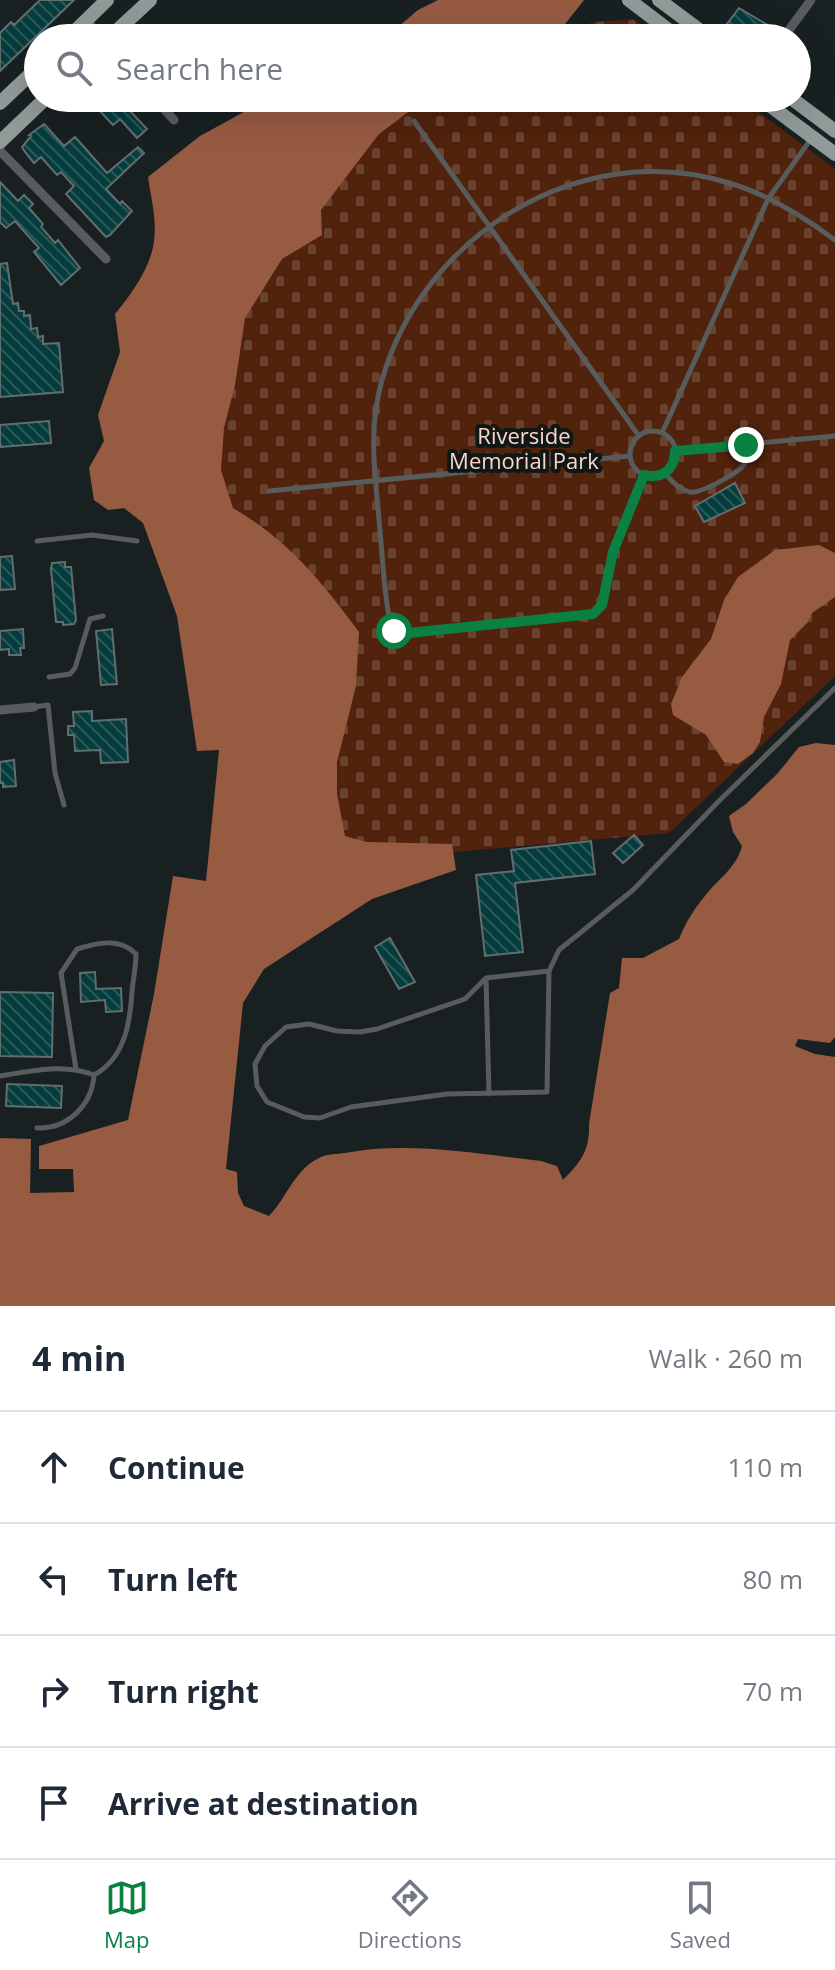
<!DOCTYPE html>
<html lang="en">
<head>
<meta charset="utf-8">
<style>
	:root { --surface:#fff; --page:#f2f2f3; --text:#1f2937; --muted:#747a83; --line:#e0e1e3; --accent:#0b8043 }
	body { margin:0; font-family:"Open Sans",sans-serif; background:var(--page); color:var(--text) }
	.stop { position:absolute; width:24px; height:24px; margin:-18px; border:6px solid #0b8043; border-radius:50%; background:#fff }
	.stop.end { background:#0b8043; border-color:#fff; box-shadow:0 2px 8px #0008 }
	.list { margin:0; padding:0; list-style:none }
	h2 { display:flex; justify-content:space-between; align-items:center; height:104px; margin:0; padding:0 32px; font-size:34px }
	h2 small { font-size:26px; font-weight:400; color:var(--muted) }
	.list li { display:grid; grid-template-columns:52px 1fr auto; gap:24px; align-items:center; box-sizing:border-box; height:112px; padding:0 32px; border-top:2px solid var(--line) }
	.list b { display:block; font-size:30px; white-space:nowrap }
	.list em { font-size:26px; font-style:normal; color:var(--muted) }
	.icon { flex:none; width:44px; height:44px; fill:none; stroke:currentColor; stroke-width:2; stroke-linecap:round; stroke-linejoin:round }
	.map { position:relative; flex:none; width:835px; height:1306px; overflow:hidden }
	.search { position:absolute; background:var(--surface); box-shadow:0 8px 32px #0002; left:24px; right:24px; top:24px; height:88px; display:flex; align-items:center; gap:20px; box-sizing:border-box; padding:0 28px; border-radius:44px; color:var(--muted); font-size:30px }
	.sheet { height:552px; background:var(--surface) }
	nav { display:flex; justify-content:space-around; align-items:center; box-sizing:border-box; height:112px; border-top:2px solid var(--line); background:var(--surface); font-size:22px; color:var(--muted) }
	nav a { display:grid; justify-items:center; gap:4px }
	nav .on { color:var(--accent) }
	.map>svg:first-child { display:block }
	.cemetery { fill:url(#cemetery-stones) }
	.water { fill:#975b42 }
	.building { fill:url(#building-back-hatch); stroke:#646d6e; stroke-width:2 }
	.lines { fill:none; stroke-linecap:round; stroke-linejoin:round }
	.lane { stroke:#585c5c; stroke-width:5 }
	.street { stroke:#585c5c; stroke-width:9 }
	.primary { stroke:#919999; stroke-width:14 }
	.route { stroke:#0b8043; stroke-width:10 }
	.labels { text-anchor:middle; stroke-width:8; stroke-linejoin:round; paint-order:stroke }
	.park-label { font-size:22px; fill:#fbd5c6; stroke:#101717 }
</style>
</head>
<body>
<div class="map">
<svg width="835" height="1306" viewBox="0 0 835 1306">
	<defs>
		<pattern id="cemetery-stones" width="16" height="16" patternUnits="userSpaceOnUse" patternTransform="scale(2)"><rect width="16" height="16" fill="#51220c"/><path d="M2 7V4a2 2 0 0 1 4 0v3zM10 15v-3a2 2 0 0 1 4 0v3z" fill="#6a4330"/></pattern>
		<pattern id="building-back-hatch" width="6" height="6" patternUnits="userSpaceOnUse" patternTransform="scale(2)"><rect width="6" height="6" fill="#053c3e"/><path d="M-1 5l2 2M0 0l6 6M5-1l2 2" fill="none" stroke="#2a595a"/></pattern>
	</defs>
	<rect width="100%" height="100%" fill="#192021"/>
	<path class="cemetery" d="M634 19 659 38H523L596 22Z
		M402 98H740L835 169V676L669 833 271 868 215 493 237 313Z"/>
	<path class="water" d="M438 0H584L554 38H385L418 10Z
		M258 98H427L379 134 321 210 322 235 282 259 245 318 235 385 224 428 221 470 233 508C288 540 322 582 359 632L356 686 337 762V794L345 836 366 842 452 844 456 870 372 899 264 969 243 1003 226 1169 237 1172 238 1193 244 1206 269 1216C287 1198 294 1169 321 1157 327 1154 338 1154 345 1153 410 1141 476 1154 541 1161L557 1166 563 1180C581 1162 590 1150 589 1124L610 993 619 988 622 958H643L679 939C686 921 696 906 709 891 722 876 737 866 742 846L733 832 729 816 746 804 778 773 799 747 816 743 835 745V1037L830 1043 798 1039 795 1046 815 1054 835 1057V1306H0V1138L31 1139 30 1193 74 1192 73 1169H39V1146L128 1120 154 994 173 876 206 881 219 750 197 751 177 616 143 523 124 508 108 510 94 500 89 468 104 441 98 415 120 352 115 314C131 295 151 267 154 241 157 220 151 198 148 177L200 136 242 113Z
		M819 545 835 553V597L812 613 808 622 790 640 781 684 764 717 760 742 753 753 738 764 724 762 706 735 673 715 671 704 682 677 711 639 724 600 738 577 775 550Z"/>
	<path class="building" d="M40 0H74L0 71V33L11 22 14 25Z
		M739 8 771 27 766 38H738L724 28Z
		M110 98H127L135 106 130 111 147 129 137 138 120 119 113 125 98 109Z
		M44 124 64 146 75 137 107 173 138 147 144 153 106 189 120 204 122 201 132 211 110 235 106 237 66 194 74 186 61 172 57 175 41 157 34 163 25 152 22 147 31 136 29 135Z
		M0 182 18 201 24 195 33 204 29 208 43 224 41 227 55 243 58 240 80 268 61 285 34 252 39 248 15 221 6 228 0 222Z
		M7 263 13 304 18 303 19 311H24V316L30 315 31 329 37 328 38 337 43 336V344L59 343 63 392 0 397V264Z
		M49 421 51 443 0 447V425Z
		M735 483 745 503 704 522 695 506Z
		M12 556 15 589 0 590V557Z
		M65 562V567H71L76 620 74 624 63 625V622H56L51 569 52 563Z
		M23 629 24 648H20L21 655H9V649L0 650V631Z
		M112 629 117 684 101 685 96 631Z
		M92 711V721L126 719 128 762 101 763 100 750 75 751 74 735H68V726H74L73 712Z
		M14 760 16 786 3 787V783H0V762Z
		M634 835 643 845 623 863 613 853Z
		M591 841 595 874 515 883 523 952 485 956 476 875 514 871 511 850Z
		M390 938 415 982 399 989 375 947Z
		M95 972 96 989 121 988 122 1011 106 1012 105 1000 81 1002 80 973Z
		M0 992 53 993 52 1057 0 1056Z
		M7 1084 62 1086 61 1108 6 1106Z"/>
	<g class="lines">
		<path class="lane" d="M414 121 639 436
			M630 454a23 23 0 1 1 46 0a23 23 0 1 1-46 0Z
			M662 433 768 199 811 139
			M675 451 835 436
			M665 473C671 481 680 490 690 492 700 494 741 472 745 463 748 458 747 450 746 445
			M644 475 613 552 602 605 593 614 399 634 391 627C384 596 383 562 380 531 376 478 367 433 382 380 423 235 580 137 729 183 767 194 803 216 835 240
			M269 491 630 456
			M37 541 92 535 137 541
			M49 677 70 674 75 668 90 619 103 616
			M34 707 48 705 55 773 64 805
			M549 971 486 978 465 999 377 1029 360 1032 337 1031 309 1024 286 1027 265 1046 255 1064 257 1086 267 1102 304 1117 320 1118 351 1107 447 1094 547 1092 549 971 559 950 633 890 719 801 835 688
			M486 979 489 1094
			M0 1076C33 1071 63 1063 94 1075 125 1058 130 1023 132 992 133 979 136 967 136 954 119 937 97 943 77 949L61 973 76 1069
			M37 1128C68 1129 92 1105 94 1075"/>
		<path class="street" d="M86 20 102 38
			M783 38 811 0
			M154 98 174 120
			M0 151 106 259
			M0 710 34 707"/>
		<path class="primary" d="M629 0 679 38
			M659 0 710 38
			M68 38 107 0
			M109 38 150 0
			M760 98 835 154
			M791 98 835 131
			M0 103 38 67
			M0 142 46 98"/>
	</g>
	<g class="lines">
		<path class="route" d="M394 631 399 634 593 614 602 605 613 552 644 475C662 479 675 470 675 451L746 445"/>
	</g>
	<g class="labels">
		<g class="park-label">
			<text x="524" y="444">Riverside<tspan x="524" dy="25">Memorial Park</tspan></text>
		</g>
	</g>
</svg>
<div class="stop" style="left:394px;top:631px"></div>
<div class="stop end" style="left:746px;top:445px"></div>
<div class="search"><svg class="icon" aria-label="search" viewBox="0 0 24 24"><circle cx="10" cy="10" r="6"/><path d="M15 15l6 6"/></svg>Search here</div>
</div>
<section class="sheet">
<h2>4 min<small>Walk · 260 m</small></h2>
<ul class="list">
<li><svg class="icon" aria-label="ahead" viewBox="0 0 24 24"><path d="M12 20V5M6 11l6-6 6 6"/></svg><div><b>Continue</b></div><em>110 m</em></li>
<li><svg class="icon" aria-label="left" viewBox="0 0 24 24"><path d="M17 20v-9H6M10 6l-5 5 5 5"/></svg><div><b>Turn left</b></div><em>80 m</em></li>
<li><svg class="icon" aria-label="right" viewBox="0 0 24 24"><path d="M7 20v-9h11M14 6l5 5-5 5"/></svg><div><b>Turn right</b></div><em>70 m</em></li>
<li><svg class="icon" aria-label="arrive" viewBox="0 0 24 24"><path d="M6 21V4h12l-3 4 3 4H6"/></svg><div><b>Arrive at destination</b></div></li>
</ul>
</section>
<nav>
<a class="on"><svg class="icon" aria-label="map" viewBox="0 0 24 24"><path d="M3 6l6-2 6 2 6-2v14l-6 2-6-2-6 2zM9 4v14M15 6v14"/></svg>Map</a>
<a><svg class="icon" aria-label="directions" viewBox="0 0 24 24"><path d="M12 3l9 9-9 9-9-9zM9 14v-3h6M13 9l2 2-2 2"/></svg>Directions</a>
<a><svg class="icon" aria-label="saved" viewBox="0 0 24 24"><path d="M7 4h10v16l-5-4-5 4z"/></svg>Saved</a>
</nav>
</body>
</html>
